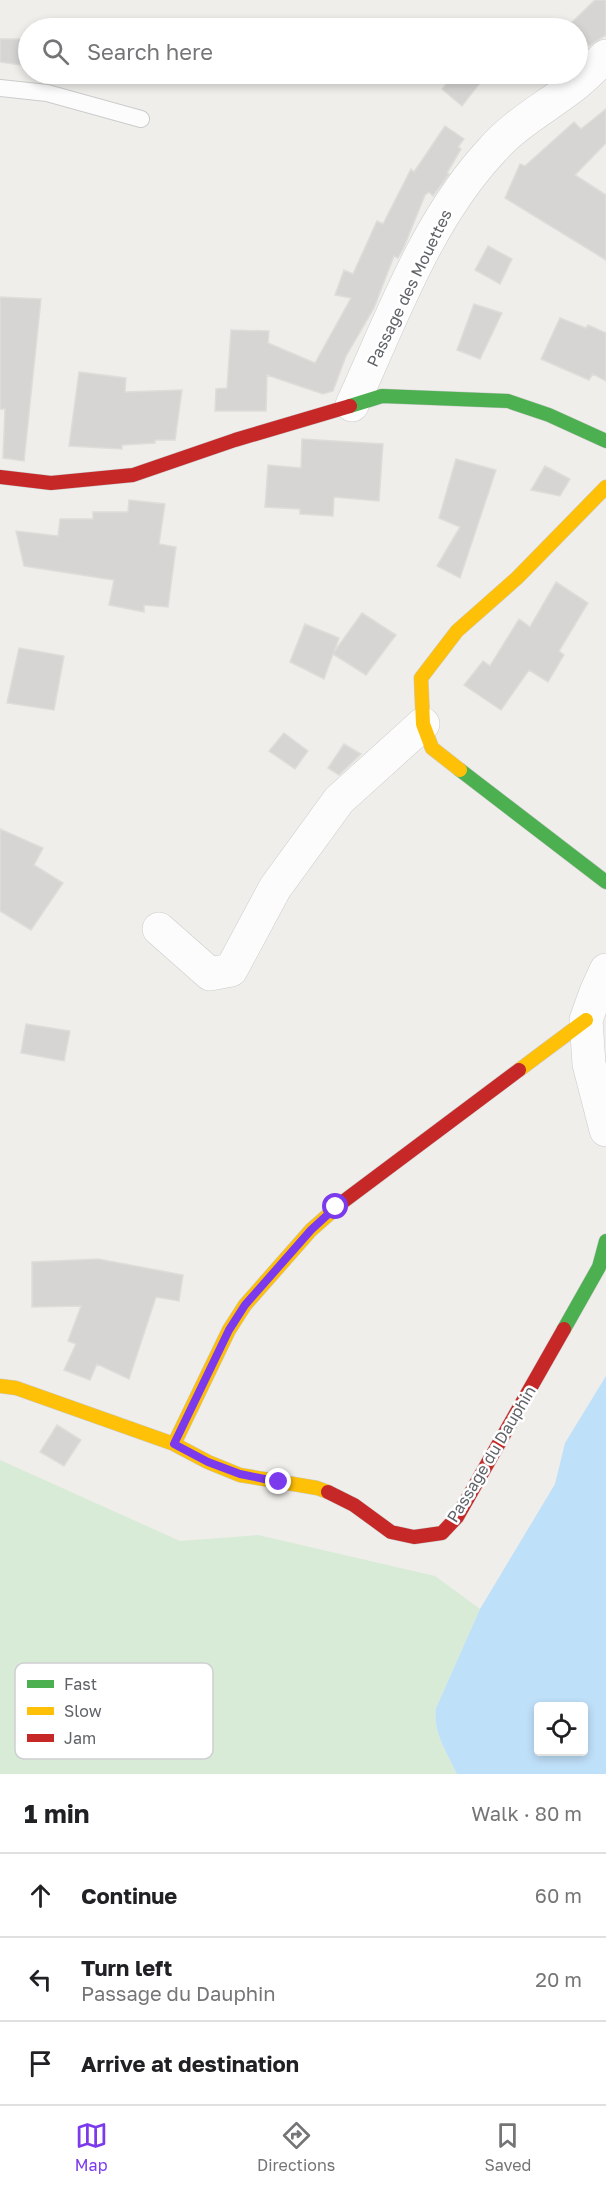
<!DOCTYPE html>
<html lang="en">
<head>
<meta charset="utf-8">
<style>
	:root { --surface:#fff; --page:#f2f2f2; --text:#202124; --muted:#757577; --line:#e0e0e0; --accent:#7c3aed }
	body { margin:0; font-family:"Golos Text",sans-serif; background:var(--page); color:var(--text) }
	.controls { position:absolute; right:18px; bottom:18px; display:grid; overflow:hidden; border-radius:6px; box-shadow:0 3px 9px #0003 }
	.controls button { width:54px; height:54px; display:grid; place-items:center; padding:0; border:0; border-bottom:2px solid var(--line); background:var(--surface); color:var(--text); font:30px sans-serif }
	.stop { position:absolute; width:18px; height:18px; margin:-14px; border:4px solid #7c3aed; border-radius:50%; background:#fff }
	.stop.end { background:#7c3aed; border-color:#fff; box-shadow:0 2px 6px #0008 }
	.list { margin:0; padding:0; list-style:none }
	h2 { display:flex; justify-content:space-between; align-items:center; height:78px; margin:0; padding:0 24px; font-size:26px }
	h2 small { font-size:20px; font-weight:400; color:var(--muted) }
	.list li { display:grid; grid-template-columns:39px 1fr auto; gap:18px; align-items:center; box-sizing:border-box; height:84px; padding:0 24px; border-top:2px solid var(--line) }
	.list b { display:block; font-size:22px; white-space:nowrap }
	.list p { margin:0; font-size:20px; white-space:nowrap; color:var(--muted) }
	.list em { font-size:20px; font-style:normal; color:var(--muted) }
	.icon { flex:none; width:33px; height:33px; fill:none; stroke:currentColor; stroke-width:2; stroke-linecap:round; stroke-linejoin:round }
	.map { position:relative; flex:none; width:606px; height:1774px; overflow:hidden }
	.search { position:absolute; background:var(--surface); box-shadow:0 3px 9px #0003; left:18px; right:18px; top:18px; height:66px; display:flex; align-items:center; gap:15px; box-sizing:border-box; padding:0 21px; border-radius:33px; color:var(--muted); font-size:22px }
	.sheet { height:330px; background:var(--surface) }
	nav { display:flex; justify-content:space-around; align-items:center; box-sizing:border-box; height:84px; border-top:2px solid var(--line); background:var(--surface); font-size:16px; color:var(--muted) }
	nav a { display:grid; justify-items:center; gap:3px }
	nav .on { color:var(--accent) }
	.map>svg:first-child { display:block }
	.green { fill:#d8ebd6 }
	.water { fill:#bfe0f9; fill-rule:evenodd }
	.building { fill:#d6d5d3; stroke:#deddd9; stroke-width:1.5 }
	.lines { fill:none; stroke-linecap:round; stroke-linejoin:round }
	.lane-casing { stroke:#cbcccc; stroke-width:18 }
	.street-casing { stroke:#cbcccc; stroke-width:34 }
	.fast-casing { stroke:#cacacb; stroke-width:15 }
	.slow-casing { stroke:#cacacb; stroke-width:15 }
	.jam-casing { stroke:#cacacb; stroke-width:15 }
	.lane { stroke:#fdfcfc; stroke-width:16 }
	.street { stroke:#fdfcfc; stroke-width:33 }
	.fast { stroke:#4caf50; stroke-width:14 }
	.slow { stroke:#ffc107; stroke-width:14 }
	.jam { stroke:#c62828; stroke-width:14 }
	.route { stroke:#7c3aed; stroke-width:8 }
	.labels { text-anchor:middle; stroke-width:5; stroke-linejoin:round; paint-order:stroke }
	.street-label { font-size:16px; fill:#5f6368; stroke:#fff }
	.key { fill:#fff; stroke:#cfd0d2; stroke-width:1.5 }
	.key-label { font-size:16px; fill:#5f6368 }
</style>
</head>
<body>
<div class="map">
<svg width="606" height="1774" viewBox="0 0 606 1774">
	<rect width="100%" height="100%" fill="#efeeea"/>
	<path class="green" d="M0 1460 180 1541 258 1535 435 1576 480 1609 436 1708C432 1731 447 1753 457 1774H0Z"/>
	<path class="water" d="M606 1376V1774H457C447 1753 432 1731 436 1708L480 1609 555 1484 565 1443ZM538 1706H584V1752H538Z"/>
	<path class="building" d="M595 0H606V35L589 46 578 32V28H575L571 23Z
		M0 39H28V66L0 62Z
		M455 74H487L462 106 442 89Z
		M606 109V143L575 175 606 195V260L505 198 520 164 525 166 574 122 581 129Z
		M445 126 464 139 458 147 461 149 447 173 449 174 433 196 429 192 425 195 404 247 398 258 394 256 374 308 346 356 333 391 323 394 267 375 266 411H215L216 389 227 388 231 330 269 331 268 343 315 363 351 298 335 295 344 270 353 274 377 221 383 224 411 169 414 172Z
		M488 246 512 259 500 284 475 270Z
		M0 297 41 299 24 461 3 458 5 409H0Z
		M474 304 502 313 480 359 457 350Z
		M560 318 586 328 588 325 606 333V381L593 374 589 380 541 359Z
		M79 372 126 378 125 392 182 390 175 440H155V443L122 445V449L69 446Z
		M302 439 383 444 379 501 334 497 333 516 300 514V509L265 507 268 465 301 468Z
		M456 459 496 470 460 578 437 566 460 527 439 518Z
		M545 466 570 479 560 496 531 490Z
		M129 500 165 504 159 544 176 547 168 607 144 605V612L109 605 114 580 24 566 16 531 58 536 60 519H93V512H128Z
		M556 582 588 603 559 651 564 655 548 682 529 670 501 710 464 685 483 661 490 666 519 619 530 627Z
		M362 613 396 635 366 675 333 654 324 679 290 662 305 624 339 638 334 652Z
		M19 648 64 656 54 710 7 703Z
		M284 733 308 751 295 769 269 751Z
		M344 744 361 754 339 775 328 768Z
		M0 829 43 848 34 865 63 883 31 930 0 911Z
		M26 1024 70 1031 64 1061 21 1053Z
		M98 1259 183 1275 179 1301 156 1297 129 1379 97 1364 90 1380 64 1370 76 1344 68 1341 81 1306 32 1307V1262Z
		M57 1425 81 1440 64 1466 40 1452Z"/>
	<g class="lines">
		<g class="lane-casing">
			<path id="lane" d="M0 88 47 93 141 119"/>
		</g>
		<g class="street-casing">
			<path id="street" d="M352 405C392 318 427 219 493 149 515 124 546 107 572 87 584 78 595 66 606 56
				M159 929 210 974 231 970 275 888 339 800 423 724
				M606 970 596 992 586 1020 589 1064 606 1130"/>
		</g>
		<g class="fast-casing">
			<path id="fast" d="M350 406 382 396 508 401 549 415 606 441
				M460 770 606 882
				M564 1329 599 1267 606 1241"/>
		</g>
		<g class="slow-casing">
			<path id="slow" d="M460 770 432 748 423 724 421 678 457 631 517 578 606 487
				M519 1070 586 1020
				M0 1386 16 1388 174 1444 208 1462 240 1475 317 1488 328 1492
				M174 1444 229 1330 245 1305 311 1230 344 1201"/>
		</g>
		<g class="jam-casing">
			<path id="jam" d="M0 477 51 483 133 475 235 440 350 406
				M344 1201 519 1070
				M328 1492 354 1505 391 1532 414 1537 442 1533 457 1517 564 1329"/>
		</g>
		<use href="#lane" class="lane"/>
		<use href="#street" class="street"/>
		<use href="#fast" class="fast"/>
		<use href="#slow" class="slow"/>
		<use href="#jam" class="jam"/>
	</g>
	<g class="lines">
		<path class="route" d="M279 1482 240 1474 208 1462 174 1444 229 1330 245 1305 311 1230 336 1207"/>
	</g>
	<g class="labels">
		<g class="street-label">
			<text transform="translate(409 288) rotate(-64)" y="6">Passage des Mouettes</text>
			<text transform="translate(491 1454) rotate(-59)" y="6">Passage du Dauphin</text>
		</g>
	</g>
	<rect x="15" y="1663" width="198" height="96" rx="9" class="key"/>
	<rect x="27" y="1680" width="27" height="8" fill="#4caf50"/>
	<rect x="27" y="1707" width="27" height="8" fill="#ffc107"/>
	<rect x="27" y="1734" width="27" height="8" fill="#c62828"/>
	<g class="key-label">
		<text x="64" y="1690">Fast</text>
		<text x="64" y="1717">Slow</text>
		<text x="64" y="1744">Jam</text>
	</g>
</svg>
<div class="controls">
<button><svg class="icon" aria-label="locate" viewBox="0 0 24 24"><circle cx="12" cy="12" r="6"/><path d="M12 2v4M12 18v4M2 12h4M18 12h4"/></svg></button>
</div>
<div class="stop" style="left:336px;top:1207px"></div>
<div class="stop end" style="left:279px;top:1482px"></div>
<div class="search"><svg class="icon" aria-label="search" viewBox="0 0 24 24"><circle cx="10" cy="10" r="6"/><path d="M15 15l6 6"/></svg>Search here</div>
</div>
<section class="sheet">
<h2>1 min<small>Walk · 80 m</small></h2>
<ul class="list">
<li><svg class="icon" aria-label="ahead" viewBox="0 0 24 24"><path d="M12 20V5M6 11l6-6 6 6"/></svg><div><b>Continue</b></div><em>60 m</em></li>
<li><svg class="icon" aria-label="left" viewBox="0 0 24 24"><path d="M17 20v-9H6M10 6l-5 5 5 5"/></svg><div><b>Turn left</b><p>Passage du Dauphin</p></div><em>20 m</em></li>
<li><svg class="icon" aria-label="arrive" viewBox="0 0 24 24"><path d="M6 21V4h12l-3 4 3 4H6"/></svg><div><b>Arrive at destination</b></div></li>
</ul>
</section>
<nav>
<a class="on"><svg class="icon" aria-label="map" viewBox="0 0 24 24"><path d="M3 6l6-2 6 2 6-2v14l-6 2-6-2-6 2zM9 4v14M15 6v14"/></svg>Map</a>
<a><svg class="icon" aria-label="directions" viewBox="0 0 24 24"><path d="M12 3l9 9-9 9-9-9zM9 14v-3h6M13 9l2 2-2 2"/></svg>Directions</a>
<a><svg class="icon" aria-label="saved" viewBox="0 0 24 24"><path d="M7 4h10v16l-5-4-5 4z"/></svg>Saved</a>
</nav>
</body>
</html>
